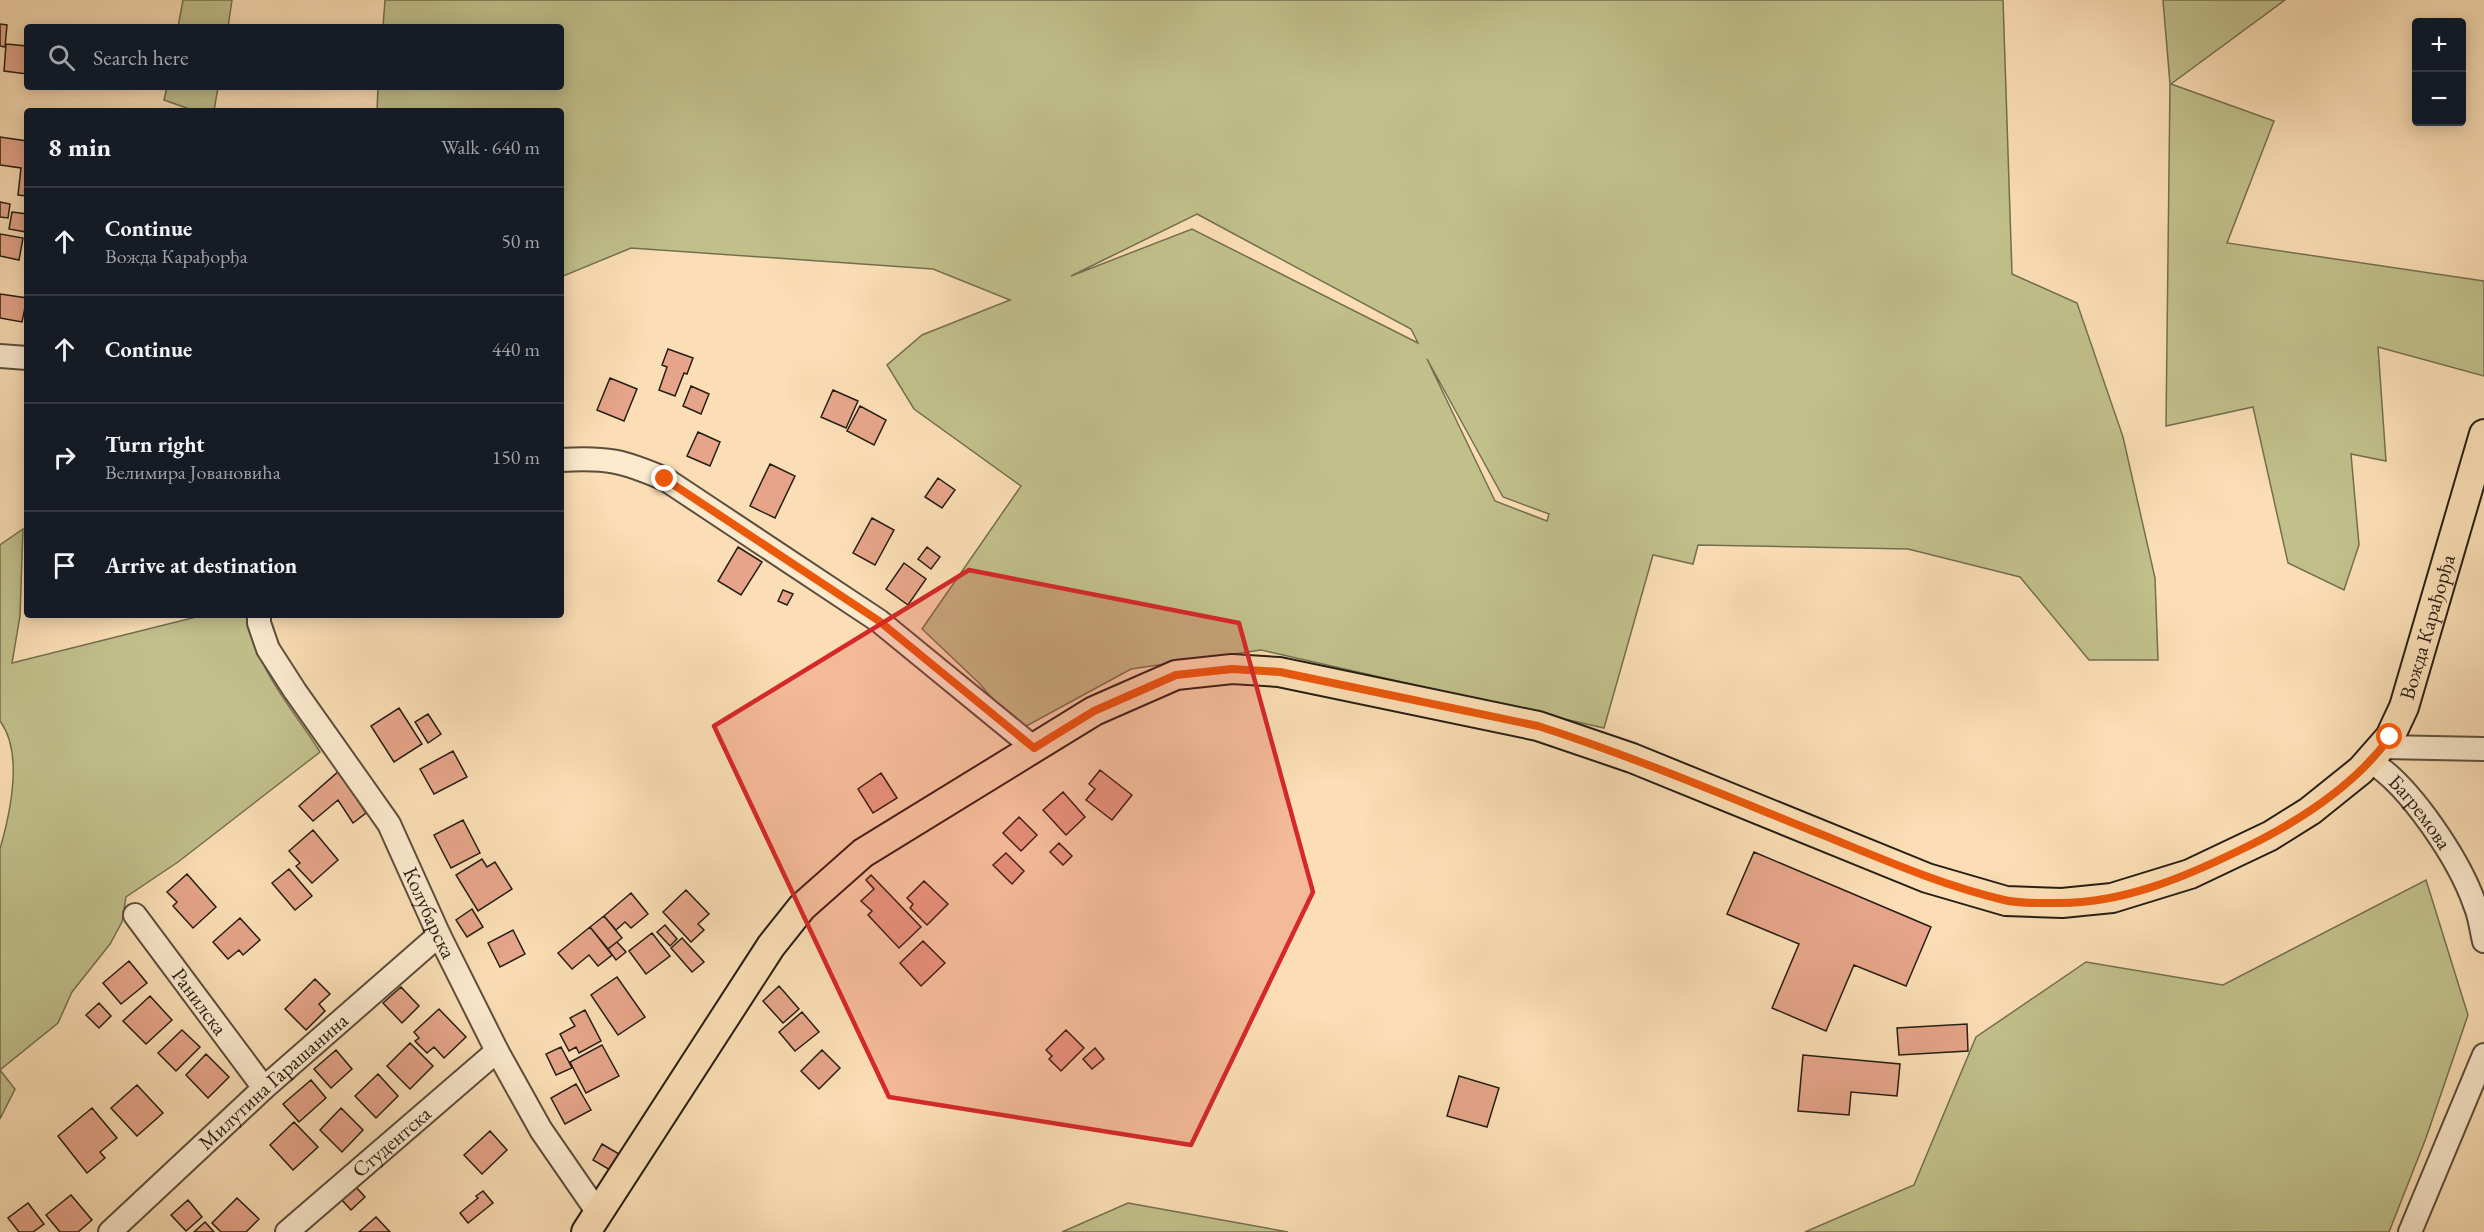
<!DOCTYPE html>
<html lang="en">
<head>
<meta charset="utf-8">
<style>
	:root { --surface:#171b24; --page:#242831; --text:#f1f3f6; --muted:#9ea1a6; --line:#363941 }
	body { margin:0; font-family:"EB Garamond",serif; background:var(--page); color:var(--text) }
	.controls { position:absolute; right:18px; top:18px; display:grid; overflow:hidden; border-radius:6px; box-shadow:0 3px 15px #0003 }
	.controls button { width:54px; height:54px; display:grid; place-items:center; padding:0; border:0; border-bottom:2px solid var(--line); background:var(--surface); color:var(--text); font:30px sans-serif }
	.stop { position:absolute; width:18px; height:18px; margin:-14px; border:4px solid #ea580c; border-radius:50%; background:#fff }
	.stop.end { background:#ea580c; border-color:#fff; box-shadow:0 2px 6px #0008 }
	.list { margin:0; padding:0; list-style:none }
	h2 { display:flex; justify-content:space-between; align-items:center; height:78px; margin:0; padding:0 24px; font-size:26px }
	h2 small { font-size:20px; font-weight:400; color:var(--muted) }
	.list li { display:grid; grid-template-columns:39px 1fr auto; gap:18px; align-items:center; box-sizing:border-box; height:108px; padding:0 24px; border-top:2px solid var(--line) }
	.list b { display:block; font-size:22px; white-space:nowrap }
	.list p { margin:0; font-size:20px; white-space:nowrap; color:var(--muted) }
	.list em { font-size:20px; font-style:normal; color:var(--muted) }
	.icon { flex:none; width:33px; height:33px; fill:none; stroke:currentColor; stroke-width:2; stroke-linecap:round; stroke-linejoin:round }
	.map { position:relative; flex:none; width:2484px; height:1232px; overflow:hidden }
	.search { position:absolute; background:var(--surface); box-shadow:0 3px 15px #0003; left:24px; top:24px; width:540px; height:66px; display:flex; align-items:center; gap:15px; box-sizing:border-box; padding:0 21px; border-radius:6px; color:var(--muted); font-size:22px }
	.panel { position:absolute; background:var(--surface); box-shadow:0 3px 15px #0003; left:24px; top:108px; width:540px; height:510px; border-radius:6px }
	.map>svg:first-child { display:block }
	.green { fill:#c1c08b; stroke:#746f50; stroke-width:1.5; fill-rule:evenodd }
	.building { fill:#e6a58a; stroke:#271e14; stroke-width:1.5 }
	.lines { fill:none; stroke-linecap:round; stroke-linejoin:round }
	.minor-casing { stroke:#5c4e3c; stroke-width:26 }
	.major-casing { stroke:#271e14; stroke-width:32 }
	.minor { stroke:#fceacf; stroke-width:22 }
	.major { stroke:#fbdeb5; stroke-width:28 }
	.route { stroke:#ea580c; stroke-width:8 }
	.marked { fill:#d62828; fill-opacity:0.2; stroke:#d62828; stroke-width:4.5; stroke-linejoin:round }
	.labels { text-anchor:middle; stroke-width:4.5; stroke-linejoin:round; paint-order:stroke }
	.street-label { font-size:21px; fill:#271e14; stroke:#fceacf }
</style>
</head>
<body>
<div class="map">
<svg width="2484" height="1232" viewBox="0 0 2484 1232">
	<rect width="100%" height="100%" fill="#fbdeb5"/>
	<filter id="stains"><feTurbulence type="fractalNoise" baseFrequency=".00333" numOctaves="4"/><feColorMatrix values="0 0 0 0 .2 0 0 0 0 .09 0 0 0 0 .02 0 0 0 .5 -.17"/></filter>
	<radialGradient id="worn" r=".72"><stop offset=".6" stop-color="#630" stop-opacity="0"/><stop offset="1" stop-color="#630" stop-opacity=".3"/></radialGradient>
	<path class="green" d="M183 0H232L228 27H178Z
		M385 0H2003L2012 274 2077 303 2123 437 2155 578 2158 660H2089L2020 577 1908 549 1698 545 1693 564 1653 555 1604 728 1261 650 1131 669 1019 730 979 683 922 629 1021 486 914 409 887 365 922 335 1010 300 933 269 631 248 561 277V111H377L378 87H561V27H383ZM1197 214 1411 329 1418 343 1192 229 1071 276ZM1427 359 1503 497 1549 514 1547 521 1495 501Z
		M2163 0H2285L2171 84 2274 121 2227 243 2484 281V376L2378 347 2386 461 2351 454 2359 545 2344 590 2288 563 2253 407 2166 426 2170 84Z
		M167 87H218L214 111H195L164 100Z
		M23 529 20 616 12 663 204 615H249C253 667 294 710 320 752L178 862 126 897 122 922 110 944 72 992 58 1023 0 1070 15 1089 0 1119V849C10 814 24 753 0 721V545Z
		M2426 880 2468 1015 2426 1138 2389 1232H1805L1914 1185 1976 1037 2086 962 2223 985Z
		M1128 1203 1288 1232H1062Z"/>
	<path class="building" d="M0 24 7 25 5 47 0 46Z
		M6 44 27 46V74L4 71Z
		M0 137 27 141V196L18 195 21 168 0 165Z
		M0 202 10 204 8 218 0 217Z
		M12 212 27 214 26 232 9 229Z
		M0 234 23 238 19 260 0 256Z
		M0 294 27 298 22 322 0 318Z
		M668 349 693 358 687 374 684 373 675 396 659 390 667 367 662 365Z
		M610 378 637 389 624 421 597 410Z
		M691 386 709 394 701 414 683 406Z
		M833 390 858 401 846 428 821 417Z
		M860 406 886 420 874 445 847 431Z
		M698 432 720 442 710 466 687 456Z
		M770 464 795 476 775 518 750 506Z
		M938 478 955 490 942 508 925 497Z
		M872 518 894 530 875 565 853 553Z
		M738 547 762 562 741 595 718 581Z
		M927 547 940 557 931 569 918 559Z
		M904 563 926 579 908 605 886 589Z
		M783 590 793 594 787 605 778 601Z
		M399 708 422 744 394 762 371 726Z
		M428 714 441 734 428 743 415 722Z
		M453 751 467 777 434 794 420 769Z
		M1100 770 1132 795 1112 820 1086 800 1095 789 1089 784Z
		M339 771 366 813 353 823 338 800 313 821 299 806Z
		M881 773 897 798 873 813 858 789Z
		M1063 792 1085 817 1066 835 1043 810Z
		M1019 817 1037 835 1021 851 1003 833Z
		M463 820 480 853 451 868 434 835Z
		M313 830 338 860 312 883 296 866 300 863 289 851Z
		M1059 843 1072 856 1063 865 1050 852Z
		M1754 852 1931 927 1906 986 1854 965 1826 1031 1772 1008 1799 944 1727 914Z
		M1006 853 1024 871 1012 884 993 865Z
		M482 859 487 867 495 862 512 889 478 911 456 875Z
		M289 869 312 896 295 910 272 883Z
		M187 874 216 907 193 928 173 906 177 902 167 892Z
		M871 875 921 927 899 948 868 915 872 911 861 901 874 889 866 880Z
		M924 881 948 904 927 925 910 908 913 904 907 898Z
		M686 890 709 914 698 924 704 930 691 942 663 912Z
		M631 893 648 914 631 928 625 922 616 930 604 916Z
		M472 909 483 927 467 937 456 920Z
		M604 916 622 938 608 949 590 927Z
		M240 918 260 940 243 955 239 950 228 959 213 942Z
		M665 925 677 939 670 946 657 932Z
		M590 927 612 955 598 966 589 955 572 969 558 953Z
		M513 930 525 954 500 967 488 943Z
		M652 933 670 956 646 974 629 951Z
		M682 938 704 962 692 972 671 948Z
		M923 941 945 963 921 986 900 963Z
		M617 942 626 952 616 960 608 949Z
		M129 961 147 983 121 1004 103 983Z
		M617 977 645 1017 618 1035 591 995Z
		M315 979 330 994 319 1004 325 1011 306 1030 285 1009Z
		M779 986 799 1009 783 1023 763 1001Z
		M401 987 419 1006 402 1023 383 1003Z
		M150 996 172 1020 146 1044 123 1021Z
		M99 1003 111 1016 99 1028 86 1015Z
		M439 1009 466 1037 444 1058 434 1047 427 1053 415 1041 419 1038 414 1032Z
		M585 1010 601 1041 579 1053 576 1047 569 1051 560 1034 575 1026 570 1018Z
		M802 1012 819 1032 795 1051 779 1032Z
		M1967 1024 1968 1051 1899 1055 1897 1028Z
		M182 1030 200 1047 176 1071 158 1053Z
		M1066 1030 1084 1048 1061 1071 1049 1059 1052 1056 1046 1050Z
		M410 1043 433 1066 410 1089 387 1066Z
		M602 1045 619 1076 586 1093 570 1062Z
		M561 1047 572 1068 556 1075 546 1054Z
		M1095 1048 1104 1059 1092 1069 1083 1059Z
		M336 1050 352 1069 331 1088 314 1069Z
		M822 1050 840 1068 819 1089 801 1071Z
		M206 1054 229 1077 208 1098 186 1075Z
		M1803 1055 1900 1064 1897 1096 1851 1092 1849 1115 1798 1111Z
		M378 1074 398 1096 376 1118 355 1096Z
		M1459 1076 1499 1088 1487 1127 1447 1116Z
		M311 1080 326 1098 299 1122 283 1104Z
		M576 1084 591 1110 565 1124 551 1098Z
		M137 1085 163 1113 137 1136 111 1108Z
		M92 1108 117 1138 100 1152 105 1158 87 1173 58 1136Z
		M341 1108 363 1130 342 1152 320 1130Z
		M294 1122 318 1147 293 1170 270 1145Z
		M490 1131 507 1150 482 1174 464 1155Z
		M602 1144 619 1154 610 1170 593 1160Z
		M355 1186 365 1197 351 1210 341 1199Z
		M483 1191 493 1203 468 1223 460 1213 478 1198 476 1196Z
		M71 1195 92 1220 78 1232H60L46 1215Z
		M237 1198 259 1219 246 1232H221L212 1223Z
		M188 1200 202 1217 186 1231 171 1215Z
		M28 1203 44 1224 33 1232H19L8 1218Z
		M376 1217 390 1232H359Z
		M205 1222 214 1232H194Z"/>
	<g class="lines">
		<g class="minor-casing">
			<g id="minor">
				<path d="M0 356 27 358"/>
				<path d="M561 460C607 457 623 461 665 479L879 621 1034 748"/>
				<path id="s1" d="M259 615V623L268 649 295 691 389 824 439 935 497 1051 541 1130 599 1214"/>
				<path d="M2383 747 2484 749"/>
				<path id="s2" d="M2370 761C2410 785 2460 861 2475 905 2480 916 2481 929 2484 941"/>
				<path id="s3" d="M135 915 264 1088"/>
				<path id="s4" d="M110 1232 264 1088 439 935"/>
				<path id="s5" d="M287 1232 497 1051"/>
				<path d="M2410 1232 2484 1055"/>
			</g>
		</g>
		<g class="major-casing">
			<g id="major">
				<path id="s6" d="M586 1232 771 946 802 907 863 853 1094 711 1176 675 1232 669 1279 672 1538 726 1632 758 1927 878 2006 901 2062 903 2112 898 2190 874 2270 836 2310 811 2361 770 2390 737 2404 707 2484 434"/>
			</g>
		</g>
		<use href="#minor" class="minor"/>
		<use href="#major" class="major"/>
	</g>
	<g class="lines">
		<path class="route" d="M665 479 879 621 1034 748 1094 711 1176 675 1232 669 1280 672 1538 726C1635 757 1728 797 1823 835 1882 859 1941 885 2004 900 2021 904 2042 903 2060 903 2122 903 2183 878 2238 851 2295 824 2353 788 2390 737"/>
	</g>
	<path class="marked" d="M969 570 1239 623 1313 892 1191 1145 889 1097 714 726Z"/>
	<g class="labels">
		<g class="street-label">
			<text dy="7" stroke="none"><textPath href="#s6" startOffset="2250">Вожда Карађорђа</textPath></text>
			<text dy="7" stroke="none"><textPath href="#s2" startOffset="72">Багремова</textPath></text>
			<text dy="7" stroke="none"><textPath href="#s1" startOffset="346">Колубарска</textPath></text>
			<text dy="7" stroke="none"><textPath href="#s3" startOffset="108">Ранилска</textPath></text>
			<text dy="7" stroke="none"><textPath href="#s4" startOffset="222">Милутина Гарашанина</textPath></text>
			<text dy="7" stroke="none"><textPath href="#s5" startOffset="138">Студентска</textPath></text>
		</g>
	</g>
	<rect width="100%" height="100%" filter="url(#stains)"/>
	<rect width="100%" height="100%" fill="url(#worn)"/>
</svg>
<div class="controls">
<button>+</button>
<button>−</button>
</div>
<div class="stop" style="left:2390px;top:737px"></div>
<div class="stop end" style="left:665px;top:479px"></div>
<div class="search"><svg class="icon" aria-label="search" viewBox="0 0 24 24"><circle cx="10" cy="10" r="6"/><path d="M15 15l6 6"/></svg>Search here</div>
<section class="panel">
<h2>8 min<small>Walk · 640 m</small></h2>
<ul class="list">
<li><svg class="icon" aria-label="ahead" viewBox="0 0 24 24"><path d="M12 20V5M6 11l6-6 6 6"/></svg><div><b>Continue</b><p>Вожда Карађорђа</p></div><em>50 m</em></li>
<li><svg class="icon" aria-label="ahead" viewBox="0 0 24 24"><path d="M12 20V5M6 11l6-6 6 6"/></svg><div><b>Continue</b></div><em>440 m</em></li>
<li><svg class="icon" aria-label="right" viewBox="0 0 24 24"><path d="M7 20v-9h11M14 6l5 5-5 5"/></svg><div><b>Turn right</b><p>Велимира Јовановића</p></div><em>150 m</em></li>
<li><svg class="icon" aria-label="arrive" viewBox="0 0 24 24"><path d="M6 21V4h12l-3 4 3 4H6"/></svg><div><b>Arrive at destination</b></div></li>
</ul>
</section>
</div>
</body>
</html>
